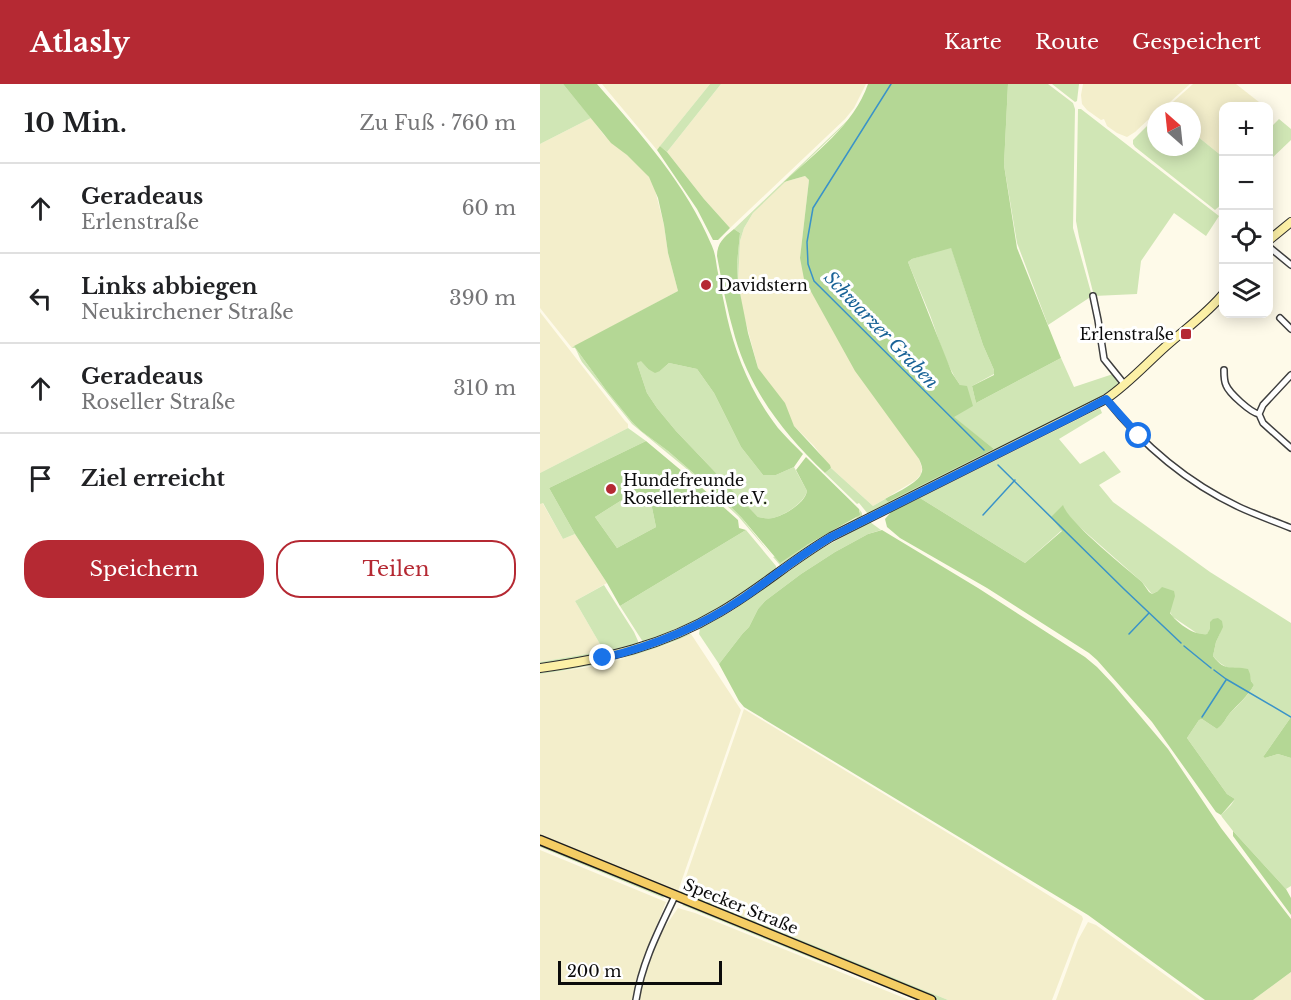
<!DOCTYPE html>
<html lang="de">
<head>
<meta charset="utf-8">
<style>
	:root { --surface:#fff; --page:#f2f2f2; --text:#202124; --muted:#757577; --line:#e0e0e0; --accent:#b52933 }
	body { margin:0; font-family:"Libre Baskerville",serif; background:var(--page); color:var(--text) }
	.controls { position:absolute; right:18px; top:18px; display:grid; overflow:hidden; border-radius:12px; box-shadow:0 3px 15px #0003 }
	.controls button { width:54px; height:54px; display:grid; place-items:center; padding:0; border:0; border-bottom:2px solid var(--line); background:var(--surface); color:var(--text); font:30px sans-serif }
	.compass { position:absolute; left:607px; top:18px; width:54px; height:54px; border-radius:50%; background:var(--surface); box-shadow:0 3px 15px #0003; rotate:333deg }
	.scale { position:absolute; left:18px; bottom:15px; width:164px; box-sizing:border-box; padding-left:6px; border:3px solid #0b0b0b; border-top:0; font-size:16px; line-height:21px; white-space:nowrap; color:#0b0b0b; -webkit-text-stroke:4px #fff; paint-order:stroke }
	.stop { position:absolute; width:18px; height:18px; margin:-14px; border:4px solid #1a73e8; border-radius:50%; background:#fff }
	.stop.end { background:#1a73e8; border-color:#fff; box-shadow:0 2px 6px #0008 }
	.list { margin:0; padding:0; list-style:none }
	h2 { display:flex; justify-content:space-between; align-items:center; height:78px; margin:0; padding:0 24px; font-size:26px }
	h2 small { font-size:20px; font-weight:400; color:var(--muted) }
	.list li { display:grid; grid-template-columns:39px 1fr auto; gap:18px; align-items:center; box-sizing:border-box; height:90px; padding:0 24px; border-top:2px solid var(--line) }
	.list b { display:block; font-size:22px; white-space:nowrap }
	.list p { margin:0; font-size:20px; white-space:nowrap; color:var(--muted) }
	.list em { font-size:20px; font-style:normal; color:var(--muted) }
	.actions { display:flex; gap:12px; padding:18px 24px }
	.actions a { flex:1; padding:14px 0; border:2px solid var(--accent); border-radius:24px; text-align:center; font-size:21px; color:var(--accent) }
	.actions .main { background:var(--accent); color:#fff }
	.icon { flex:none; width:33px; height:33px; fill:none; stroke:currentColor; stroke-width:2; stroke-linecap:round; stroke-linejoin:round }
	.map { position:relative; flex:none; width:751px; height:916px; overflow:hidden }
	header { display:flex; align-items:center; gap:36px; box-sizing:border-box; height:84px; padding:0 30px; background:var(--accent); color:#fff }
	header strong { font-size:28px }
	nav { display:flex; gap:33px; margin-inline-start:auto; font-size:21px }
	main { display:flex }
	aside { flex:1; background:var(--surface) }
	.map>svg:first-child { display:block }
	.farmland { fill:#f3eecb }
	.green { fill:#d0e6b5 }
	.forest { fill:#b4d795; fill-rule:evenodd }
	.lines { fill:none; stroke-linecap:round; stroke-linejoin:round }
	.stream { stroke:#3a93c8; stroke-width:1.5 }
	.street-casing { stroke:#3e3e3e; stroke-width:8 }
	.secondary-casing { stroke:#2d2d2d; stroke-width:10 }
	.primary-casing { stroke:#1c1c1c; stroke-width:11 }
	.street { stroke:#fff; stroke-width:5 }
	.secondary { stroke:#fcf0a6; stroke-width:8 }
	.primary { stroke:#f4cd64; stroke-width:8 }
	.route { stroke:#1a73e8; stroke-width:8 }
	.poi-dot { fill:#b52933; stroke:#fff; stroke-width:2 }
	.labels { text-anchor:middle; stroke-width:6; stroke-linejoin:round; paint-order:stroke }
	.poi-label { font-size:16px; fill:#0b0b0b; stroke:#fff; text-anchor:start }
	.street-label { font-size:16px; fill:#0b0b0b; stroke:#fff }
	.water-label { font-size:18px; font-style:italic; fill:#1a6397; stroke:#fff }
</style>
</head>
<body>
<header>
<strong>Atlasly</strong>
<nav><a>Karte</a><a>Route</a><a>Gespeichert</a></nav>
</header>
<main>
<aside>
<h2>10 Min.<small>Zu Fuß · 760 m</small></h2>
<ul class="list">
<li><svg class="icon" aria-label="ahead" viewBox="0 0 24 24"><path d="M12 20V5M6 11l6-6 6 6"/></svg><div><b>Geradeaus</b><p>Erlenstraße</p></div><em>60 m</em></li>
<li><svg class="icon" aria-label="left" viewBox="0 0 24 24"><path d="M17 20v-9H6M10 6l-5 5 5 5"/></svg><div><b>Links abbiegen</b><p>Neukirchener Straße</p></div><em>390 m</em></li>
<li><svg class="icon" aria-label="ahead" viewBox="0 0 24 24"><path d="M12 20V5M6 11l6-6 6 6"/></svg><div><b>Geradeaus</b><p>Roseller Straße</p></div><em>310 m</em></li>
<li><svg class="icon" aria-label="arrive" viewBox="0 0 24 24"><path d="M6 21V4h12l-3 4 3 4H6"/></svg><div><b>Ziel erreicht</b></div></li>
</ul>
<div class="actions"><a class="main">Speichern</a><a>Teilen</a></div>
</aside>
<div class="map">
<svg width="751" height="916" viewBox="0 0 751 916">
	<rect width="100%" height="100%" fill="#fefae9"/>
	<path class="farmland" d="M62 0H170L117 66Z
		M181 0H326L314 24 305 35 190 144 164 115 127 68Z
		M543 0H650L620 27H616V31L610 36 609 35 595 48 587 53 577 49 567 42 564 35 561 36 547 26 542 20 541 11Z
		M653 0H696L724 22H684L683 73 652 48V27L624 26Z
		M51 34 64 51 99 81 109 93 114 102 124 141 128 169 138 207 32 264 0 224V60Z
		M265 92 269 96 260 174 379 375 382 384 381 390 376 396 333 422 291 384 274 362 254 342 218 284 203 228 198 199 200 157 204 144 213 129 244 98Z
		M0 228 85 337 88 340V344L0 389Z
		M2 418 23 455 35 450 67 499 35 517 64 567 0 578V420Z
		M151 550 201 626 137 810 96 793 0 751V590L49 583 82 575 129 560Z
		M204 625 426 760 542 832 543 835 512 916H408L141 807Z
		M0 766 126 818 108 863 97 894 93 916H0Z
		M138 824 155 829 369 916H99L102 895 112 867 120 850Z
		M548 838 556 841 660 916H516L538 856Z
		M751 888V916H713Z"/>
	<path class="green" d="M0 0H23L51 34 0 60Z
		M170 0H181L127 68 120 62Z
		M468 0H508L533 19 535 25 533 144 552 212 508 241 477 159 464 81Z
		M512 0H539L537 17 535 18Z
		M538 25H541L679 132 666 152 634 129 601 177 597 210 554 212 539 153 536 137Z
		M311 33 301 44 213 129 204 144 200 157 198 199 197 180 200 149 194 145Z
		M616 33V63H652V48L683 73V119L675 126 595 63 593 60V56Z
		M739 35 751 45V56L729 77V45Z
		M411 163 443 261 454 286V290L432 302 436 319 521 274 534 303 573 290 579 301 553 317 328 430 319 419 317 420 285 389 291 384 333 422 345 415 348 418 454 365 413 333 420 301C405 280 399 255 390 231 383 213 375 196 368 178L372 175Z
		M34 262 66 306 92 338 101 347 128 367 182 414 201 433 233 473 267 461 316 434 320 428 319 425 322 429V432L289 449 240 481 239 480 198 432 148 386 92 340 42 278C39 273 38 269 35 264H32Z
		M101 276 108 285 120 287 129 279 157 285 174 309 201 363 223 391H236L254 383 267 407C264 419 245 431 233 434 228 435 223 434 218 433L136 347 117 324 107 309 97 279Z
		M560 324 562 329 519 355 540 380 564 367 581 388 559 401 573 418 670 488 751 539V633L723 673 725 674 738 670 751 674V802L746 805 693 747 682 733 681 731 691 721 695 715 687 710 647 654 659 636 662 635 677 645C684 640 685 635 690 629 699 620 708 612 714 601L711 597 710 593C696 587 682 584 673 572L676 558 680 549 671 545 667 550 662 551 658 550 633 533 630 528 631 523 618 507 612 510 602 498 535 439 525 427 522 446 485 479 380 414Z
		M88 344 106 357 9 404 35 450 23 455 3 419 0 420V389Z
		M93 409 110 414 116 443 77 464 55 433Z
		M330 438 341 446 328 450 295 468 261 490 225 517 218 525 209 543 203 549 179 580 159 550 160 544 192 527 246 487 248 488 277 467Z
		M206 446 236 482V485L201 510 161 534 108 557 103 558 80 522Z
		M64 501 94 548 98 557V560L56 571 0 580V578L64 567 35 517Z
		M149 550H151C101 573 55 582 0 590V589L80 575 124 560Z
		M0 759 121 809 124 814 0 763Z
		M141 807 408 916H398L385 911 141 811Z
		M147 819 289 877V881L142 821Z"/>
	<path class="forest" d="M23 0H57C101 50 146 100 172 162 176 171 176 180 178 189 181 204 184 219 187 233 196 273 213 312 238 344 246 353 255 362 263 370L254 383 236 391H223L201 363 174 309 157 285 129 279 120 287 115 289 108 285 101 277 97 279 107 309 117 324 136 347 218 433C223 434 228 435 233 434 245 431 265 419 267 407L256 386 266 373 319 425 320 431 267 461 240 479 201 433 182 414 128 367 101 347 92 338 66 306 34 262 138 207 128 169 124 141 118 114 109 93 87 71 71 59Z
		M328 0H468L464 81 477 164 521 274 436 319 432 302 454 291V286L443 261 411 164 372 175 368 178 412 289 420 301 427 302 433 322 414 333 454 365 348 418 345 415C354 410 378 399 381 390 384 385 381 380 379 375L315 287 264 195 260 174 269 96 265 92 244 98C275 69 314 41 328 0Z
		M120 62 127 68 164 115 190 144 178 156H173L157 125 117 66Z
		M194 145 200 149 197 180 198 199 208 249 218 284 245 319 254 342 290 381 291 384 285 389C244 350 211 308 195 253 187 226 182 199 177 172 177 159 184 153 194 145Z
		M106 357 161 403 198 436 199 444 206 446 80 522 67 499 35 450 9 404ZM93 409 110 414 116 443 77 464 55 433Z
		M380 414 485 479 522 447 511 433 523 421C529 439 585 483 602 498L609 508 612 510 618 507 622 503 634 507 635 512 630 529C637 539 654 552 667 550L670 545V538L673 535 678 534 682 537 683 543 676 558 673 572C686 589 691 581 708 585L710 590 711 597 714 601C708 612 699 619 690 629 685 635 684 640 677 645L662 635 659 636 647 654 687 710 695 715 681 731 676 728 612 638 557 576 549 569 447 504 360 454 347 443 345 435 352 427Z
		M342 446 438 504 545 573 557 583 574 601 628 665 681 744 751 835V888L713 916H665L548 831 204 623 199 617 179 580 203 549 209 543 218 525 225 517 261 490 295 468 328 450Z
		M751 633V674L738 670 725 674 723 673Z
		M693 747 746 805 751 814V831L693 752Z"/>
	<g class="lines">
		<path class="stream" d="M351 0 273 124 267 158 268 180 274 197 444 366
			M458 381 585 506 641 559
			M443 431 475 396
			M589 550 609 529
			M644 562 671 584
			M674 586 686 595 751 633
			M662 633 686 596"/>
		<g class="street-casing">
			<path id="street" d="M728 162 751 181
				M553 212 558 236 564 275 585 301
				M740 234 751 245
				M684 286C684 291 684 297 686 301 689 309 711 329 719 330
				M751 291 723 321 719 330 723 339 751 364
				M566 315C602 360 646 398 699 423 716 431 734 437 751 444
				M96 916C102 878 119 846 135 812"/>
		</g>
		<g class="secondary-casing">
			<path id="secondary" d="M728 157 751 138
				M0 584C65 575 123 562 180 528 218 506 252 476 291 453L566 315C588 300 605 281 625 263 645 245 667 230 684 209"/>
		</g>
		<g class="primary-casing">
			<path id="primary" d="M0 756 391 916"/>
		</g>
		<use href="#street" class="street"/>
		<use href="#secondary" class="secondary"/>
		<use href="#primary" class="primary"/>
	</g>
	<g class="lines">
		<path class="route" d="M63 574C113 562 160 543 203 514 232 494 260 471 291 453L534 332 566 315 599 352"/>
	</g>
	<g class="poi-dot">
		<circle cx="166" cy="201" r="6"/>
		<rect x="640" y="244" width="12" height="12" rx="3"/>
		<circle cx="71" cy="405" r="6"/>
	</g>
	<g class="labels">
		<g class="poi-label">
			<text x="178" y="207">Davidstern</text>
			<text x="634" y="256" text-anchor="end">Erlenstraße</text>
			<text x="83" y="402">Hundefreunde<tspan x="83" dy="18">Rosellerheide e.V.</tspan></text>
		</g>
		<g class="street-label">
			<text transform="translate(201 822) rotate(22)" y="6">Specker Straße</text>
		</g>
		<g class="water-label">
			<text transform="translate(341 246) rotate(46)" y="6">Schwarzer Graben</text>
		</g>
	</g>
</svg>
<div class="controls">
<button>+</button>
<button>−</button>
<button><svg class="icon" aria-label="locate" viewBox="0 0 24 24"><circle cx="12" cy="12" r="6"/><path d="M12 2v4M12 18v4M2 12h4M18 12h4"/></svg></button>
<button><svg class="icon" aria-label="layers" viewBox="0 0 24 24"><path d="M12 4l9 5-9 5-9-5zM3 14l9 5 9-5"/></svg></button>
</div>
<svg class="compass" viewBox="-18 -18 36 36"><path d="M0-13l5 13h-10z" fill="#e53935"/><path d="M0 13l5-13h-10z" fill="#757577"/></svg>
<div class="scale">200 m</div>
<div class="stop" style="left:599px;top:352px"></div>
<div class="stop end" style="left:63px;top:574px"></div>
</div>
</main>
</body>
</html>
